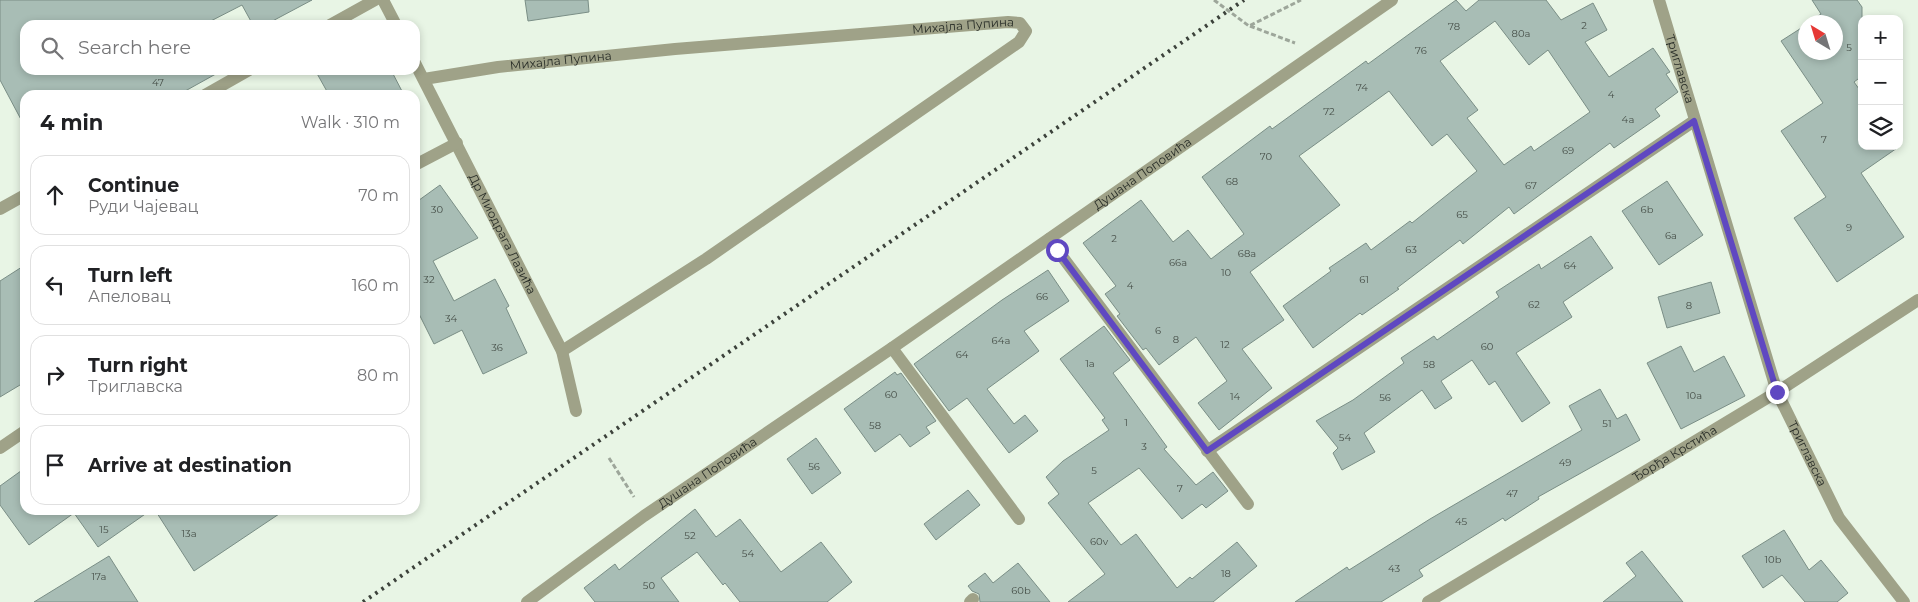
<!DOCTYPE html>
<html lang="en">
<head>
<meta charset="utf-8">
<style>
	:root { --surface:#fff; --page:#f2f2f2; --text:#202124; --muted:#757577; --line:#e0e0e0 }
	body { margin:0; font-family:Montserrat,sans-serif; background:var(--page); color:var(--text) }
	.controls { position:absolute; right:15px; top:15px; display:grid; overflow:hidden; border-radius:10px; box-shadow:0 2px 8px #0003 }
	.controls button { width:45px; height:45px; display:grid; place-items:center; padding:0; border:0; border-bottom:1px solid var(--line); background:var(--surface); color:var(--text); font:25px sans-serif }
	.compass { position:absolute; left:1798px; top:15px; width:45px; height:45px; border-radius:50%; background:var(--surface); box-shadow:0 2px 8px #0003; rotate:322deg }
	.stop { position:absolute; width:15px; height:15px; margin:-11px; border:4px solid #5f48c1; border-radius:50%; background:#fff }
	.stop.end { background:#5f48c1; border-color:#fff; box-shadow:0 1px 5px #0008 }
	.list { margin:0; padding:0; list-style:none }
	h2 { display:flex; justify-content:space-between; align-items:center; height:65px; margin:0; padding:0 20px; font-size:21px }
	h2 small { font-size:16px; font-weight:400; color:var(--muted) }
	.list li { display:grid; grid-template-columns:32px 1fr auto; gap:15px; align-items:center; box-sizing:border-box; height:80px; margin:0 10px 10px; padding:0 10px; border:1px solid var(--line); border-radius:15px }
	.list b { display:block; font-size:19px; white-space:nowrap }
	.list p { margin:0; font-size:16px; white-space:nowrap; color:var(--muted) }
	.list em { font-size:16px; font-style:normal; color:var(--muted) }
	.icon { flex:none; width:28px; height:28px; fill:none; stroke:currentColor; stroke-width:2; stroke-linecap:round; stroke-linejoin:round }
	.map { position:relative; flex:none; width:1918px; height:602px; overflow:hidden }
	.search { position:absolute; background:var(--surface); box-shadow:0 2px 8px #0003; left:20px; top:20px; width:400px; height:55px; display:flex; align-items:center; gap:12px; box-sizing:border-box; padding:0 18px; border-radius:15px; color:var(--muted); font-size:19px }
	.panel { position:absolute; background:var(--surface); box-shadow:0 2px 8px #0003; left:20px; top:90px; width:400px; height:425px; border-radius:15px }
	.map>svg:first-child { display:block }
	.building { fill:#a8bdb5; stroke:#7a8e86; fill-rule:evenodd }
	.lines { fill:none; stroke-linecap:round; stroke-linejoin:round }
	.path { stroke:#9da69a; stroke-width:3; stroke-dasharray:5 2.5; stroke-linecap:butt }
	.minor { stroke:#9fa288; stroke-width:12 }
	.rail { stroke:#3c423b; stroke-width:4; stroke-dasharray:2.5 5; stroke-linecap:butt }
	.route { stroke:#5f48c1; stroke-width:6 }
	.labels { text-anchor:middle; stroke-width:4; stroke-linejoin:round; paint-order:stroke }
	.number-label { font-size:10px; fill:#48514a }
	.street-label { font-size:12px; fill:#282d27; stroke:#fff }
</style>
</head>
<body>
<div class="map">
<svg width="1918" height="602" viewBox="0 0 1918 602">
	<rect width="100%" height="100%" fill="#e8f5e5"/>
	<path class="building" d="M0 0H312L265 25H253L242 5 203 25H25V70H223L178 95H25V127L0 80Z
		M525 0H588L589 12 528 21Z
		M1456 0 1466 11 1479 0H1546L1561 20 1593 3 1607 30 1585 42 1609 77 1653 48 1670 72 1666 74 1678 92 1655 109 1660 116 1614 148 1610 143 1514 214 1509 207 1463 244 1460 240 1397 288 1399 289 1362 315 1360 313 1313 348 1283 306 1331 271 1329 268 1366 243 1371 250 1410 221 1412 223 1477 171 1447 134 1432 146 1389 91 1299 156 1340 205 1250 272 1284 320 1242 349 1272 388 1219 430 1198 403 1227 381 1196 337 1159 365 1146 348 1143 350 1117 316 1120 314 1105 294 1116 286 1083 243 1141 200 1173 242 1188 230 1211 259 1244 234 1202 177 1270 126 1272 129 1366 61 1368 64ZM1495 21 1529 65 1548 50 1590 112 1534 151 1531 146 1504 165 1467 118 1478 110 1440 61Z
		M1812 0H1857L1862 7V76L1854 82 1862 93V146H1900L1861 173 1904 237 1837 282 1794 218 1826 197 1781 131 1823 103 1781 41 1806 25V52H1836V22H1809L1821 14Z
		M315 70H391L404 95H329Z
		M1667 181 1703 235 1659 265 1622 211Z
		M440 185 478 238 433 261 454 301 495 279 509 306 506 308 527 353 483 374 462 330 434 344 415 306V203Z
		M1591 236 1613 268 1563 302 1572 317 1516 353 1550 403 1522 422 1495 381 1489 385 1472 360 1441 381 1452 398 1435 409 1422 390 1364 433 1375 452 1342 470 1333 453 1338 448 1316 421 1353 400 1404 363 1401 358 1434 336 1437 340 1499 297 1496 292 1539 264 1541 269Z
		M25 265V382L0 397V281Z
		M1048 270 1069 301 1024 331 1039 351 987 389 1014 424 1025 415 1038 431 1009 453 967 398 949 411 914 364 1002 300Z
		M1711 282 1720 313 1667 328 1658 297Z
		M1104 326 1130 360 1113 373 1167 447 1164 449 1196 485 1213 472 1228 491 1206 508 1202 504 1182 519 1139 468 1088 503 1121 545 1136 534 1177 588 1190 577 1192 579 1237 542 1257 566 1213 602H1068L1105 574 1048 503 1059 494 1046 477 1063 461 1109 430 1102 420 1105 418 1060 359Z
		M1681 346 1694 372 1724 356 1745 396 1681 429 1647 363Z
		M895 372 897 375 901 373 936 421 926 427 930 433 910 447 900 434 875 452 844 409Z
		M1600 389 1617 419 1626 414 1640 440 1538 497 1539 499 1505 521 1503 518 1419 570 1423 576 1381 602H1295L1347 567 1349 570 1430 519 1582 430 1569 406Z
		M816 438 841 473 812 494 787 459Z
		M25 468V510H151L98 547 74 513 29 545 0 505V486Z
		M968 490 980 505 936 540 924 524Z
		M695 509 716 537 740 519 781 572 821 542 852 582 827 602H740L725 583 723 585 697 552 661 578 679 602H595L584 588 615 564 619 570Z
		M155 510H285L194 571Z
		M1784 530 1809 570 1821 560 1848 593 1837 602H1805L1782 575 1763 588 1742 556Z
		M1642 551 1683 602H1603L1636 576 1626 563Z
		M109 556 138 602H34Z
		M1018 563 1050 602H980L979 594 972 591 968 586 985 573 993 583Z"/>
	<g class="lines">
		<path class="path" d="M1214 0 1249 26 1301 0
			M1250 26 1295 43
			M609 458 634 497"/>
		<g class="minor">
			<path d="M383 0 396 25"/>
			<path id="s1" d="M1659 0 1777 392 1839 518 1904 602"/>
			<path d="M330 25 375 0"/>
			<path id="s2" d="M415 63 562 351 576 411"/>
			<path id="s3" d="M424 79 498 67 675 49 1008 22 1020 23 1026 31 1019 42 706 259 562 351"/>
			<path d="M205 95 249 70"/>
			<path d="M415 165 457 143"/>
			<path d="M0 209 25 195"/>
			<path d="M1049 239 1248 504"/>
			<path d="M892 348 1019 519"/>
			<path d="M0 448 25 431"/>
			<path d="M1207 451 1694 121"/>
			<path id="s4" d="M527 602 644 516 892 348 1392 0"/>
			<path d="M970 602 973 599"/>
			<path id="s5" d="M1428 602 1777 392 1918 300"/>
		</g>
		<path class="rail" d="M363 602 1244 0"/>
	</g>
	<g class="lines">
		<path class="route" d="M1057 250 1207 451 1694 121 1777 392"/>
	</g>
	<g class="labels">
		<g class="number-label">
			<text x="1584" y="29">2</text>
			<text x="1454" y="30">78</text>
			<text x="1521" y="37">80a</text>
			<text x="1849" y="51">5</text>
			<text x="1421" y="54">76</text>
			<text x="158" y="86">47</text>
			<text x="1362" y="91">74</text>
			<text x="1611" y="98">4</text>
			<text x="1329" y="115">72</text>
			<text x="1628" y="123">4a</text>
			<text x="1824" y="143">7</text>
			<text x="1568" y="154">69</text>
			<text x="1266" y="160">70</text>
			<text x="1232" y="185">68</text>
			<text x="1531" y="189">67</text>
			<text x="437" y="213">30</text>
			<text x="1647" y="213">6b</text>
			<text x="1462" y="218">65</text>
			<text x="1849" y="231">9</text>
			<text x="1671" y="239">6a</text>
			<text x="1114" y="242">2</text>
			<text x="1411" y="253">63</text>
			<text x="1247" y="257">68a</text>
			<text x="1178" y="266">66a</text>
			<text x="1570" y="269">64</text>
			<text x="1226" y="276">10</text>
			<text x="429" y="283">32</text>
			<text x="1364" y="283">61</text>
			<text x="1130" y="289">4</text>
			<text x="1042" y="300">66</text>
			<text x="1534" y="308">62</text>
			<text x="1689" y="309">8</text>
			<text x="451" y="322">34</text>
			<text x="1158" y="334">6</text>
			<text x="1176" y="343">8</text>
			<text x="1001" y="344">64a</text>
			<text x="1225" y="348">12</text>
			<text x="1487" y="350">60</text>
			<text x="497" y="351">36</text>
			<text x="962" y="358">64</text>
			<text x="1090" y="367">1a</text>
			<text x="1429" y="368">58</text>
			<text x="891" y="398">60</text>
			<text x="1694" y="399">10a</text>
			<text x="1235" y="400">14</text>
			<text x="1385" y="401">56</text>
			<text x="1126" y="426">1</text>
			<text x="1607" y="427">51</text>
			<text x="875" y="429">58</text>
			<text x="1345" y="441">54</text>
			<text x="1144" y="450">3</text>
			<text x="1565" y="466">49</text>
			<text x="814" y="470">56</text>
			<text x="1094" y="474">5</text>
			<text x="1180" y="492">7</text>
			<text x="1512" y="497">47</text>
			<text x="1461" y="525">45</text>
			<text x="104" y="533">15</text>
			<text x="189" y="537">13a</text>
			<text x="690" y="539">52</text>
			<text x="1099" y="545">60v</text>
			<text x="748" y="557">54</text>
			<text x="1773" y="563">10b</text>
			<text x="1394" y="572">43</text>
			<text x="1226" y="577">18</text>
			<text x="99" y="580">17a</text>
			<text x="649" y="589">50</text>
			<text x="1021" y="594">60b</text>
		</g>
		<g class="street-label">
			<text dy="4" stroke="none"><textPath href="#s3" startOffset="542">Михајла Пупина</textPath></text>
			<text dy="4" stroke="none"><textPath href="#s3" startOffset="138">Михајла Пупина</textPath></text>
			<text dy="4" stroke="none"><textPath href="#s1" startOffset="72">Триглавска</textPath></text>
			<text dy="4" stroke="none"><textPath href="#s4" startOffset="750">Душана Поповића</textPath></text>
			<text dy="4" stroke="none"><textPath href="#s2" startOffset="192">Др Миодрага Лазића</textPath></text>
			<text dy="4" stroke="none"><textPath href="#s5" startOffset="288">Ђорђа Крстића</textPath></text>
			<text dy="4" stroke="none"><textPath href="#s1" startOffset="478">Триглавска</textPath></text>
			<text dy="4" stroke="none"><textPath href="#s4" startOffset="222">Душана Поповића</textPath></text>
		</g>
	</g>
</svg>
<div class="controls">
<button>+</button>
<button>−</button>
<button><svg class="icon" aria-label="layers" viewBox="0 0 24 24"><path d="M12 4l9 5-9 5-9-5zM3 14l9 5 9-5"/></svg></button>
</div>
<svg class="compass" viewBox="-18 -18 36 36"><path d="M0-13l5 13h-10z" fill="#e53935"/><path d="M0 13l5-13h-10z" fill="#757577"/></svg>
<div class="stop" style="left:1057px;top:250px"></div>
<div class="stop end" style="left:1777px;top:392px"></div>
<div class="search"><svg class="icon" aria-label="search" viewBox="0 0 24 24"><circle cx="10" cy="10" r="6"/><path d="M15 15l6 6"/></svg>Search here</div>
<section class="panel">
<h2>4 min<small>Walk · 310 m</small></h2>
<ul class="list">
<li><svg class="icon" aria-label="ahead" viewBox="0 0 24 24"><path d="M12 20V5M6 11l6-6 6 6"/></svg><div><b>Continue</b><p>Руди Чајевац</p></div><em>70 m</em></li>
<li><svg class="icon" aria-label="left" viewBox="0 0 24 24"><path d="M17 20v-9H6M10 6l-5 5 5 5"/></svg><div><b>Turn left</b><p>Апеловац</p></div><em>160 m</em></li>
<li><svg class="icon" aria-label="right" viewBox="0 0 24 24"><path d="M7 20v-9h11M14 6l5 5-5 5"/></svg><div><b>Turn right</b><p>Триглавска</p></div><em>80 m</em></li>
<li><svg class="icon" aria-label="arrive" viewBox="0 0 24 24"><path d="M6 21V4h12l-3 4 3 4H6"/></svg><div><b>Arrive at destination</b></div></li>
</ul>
</section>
</div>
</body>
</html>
